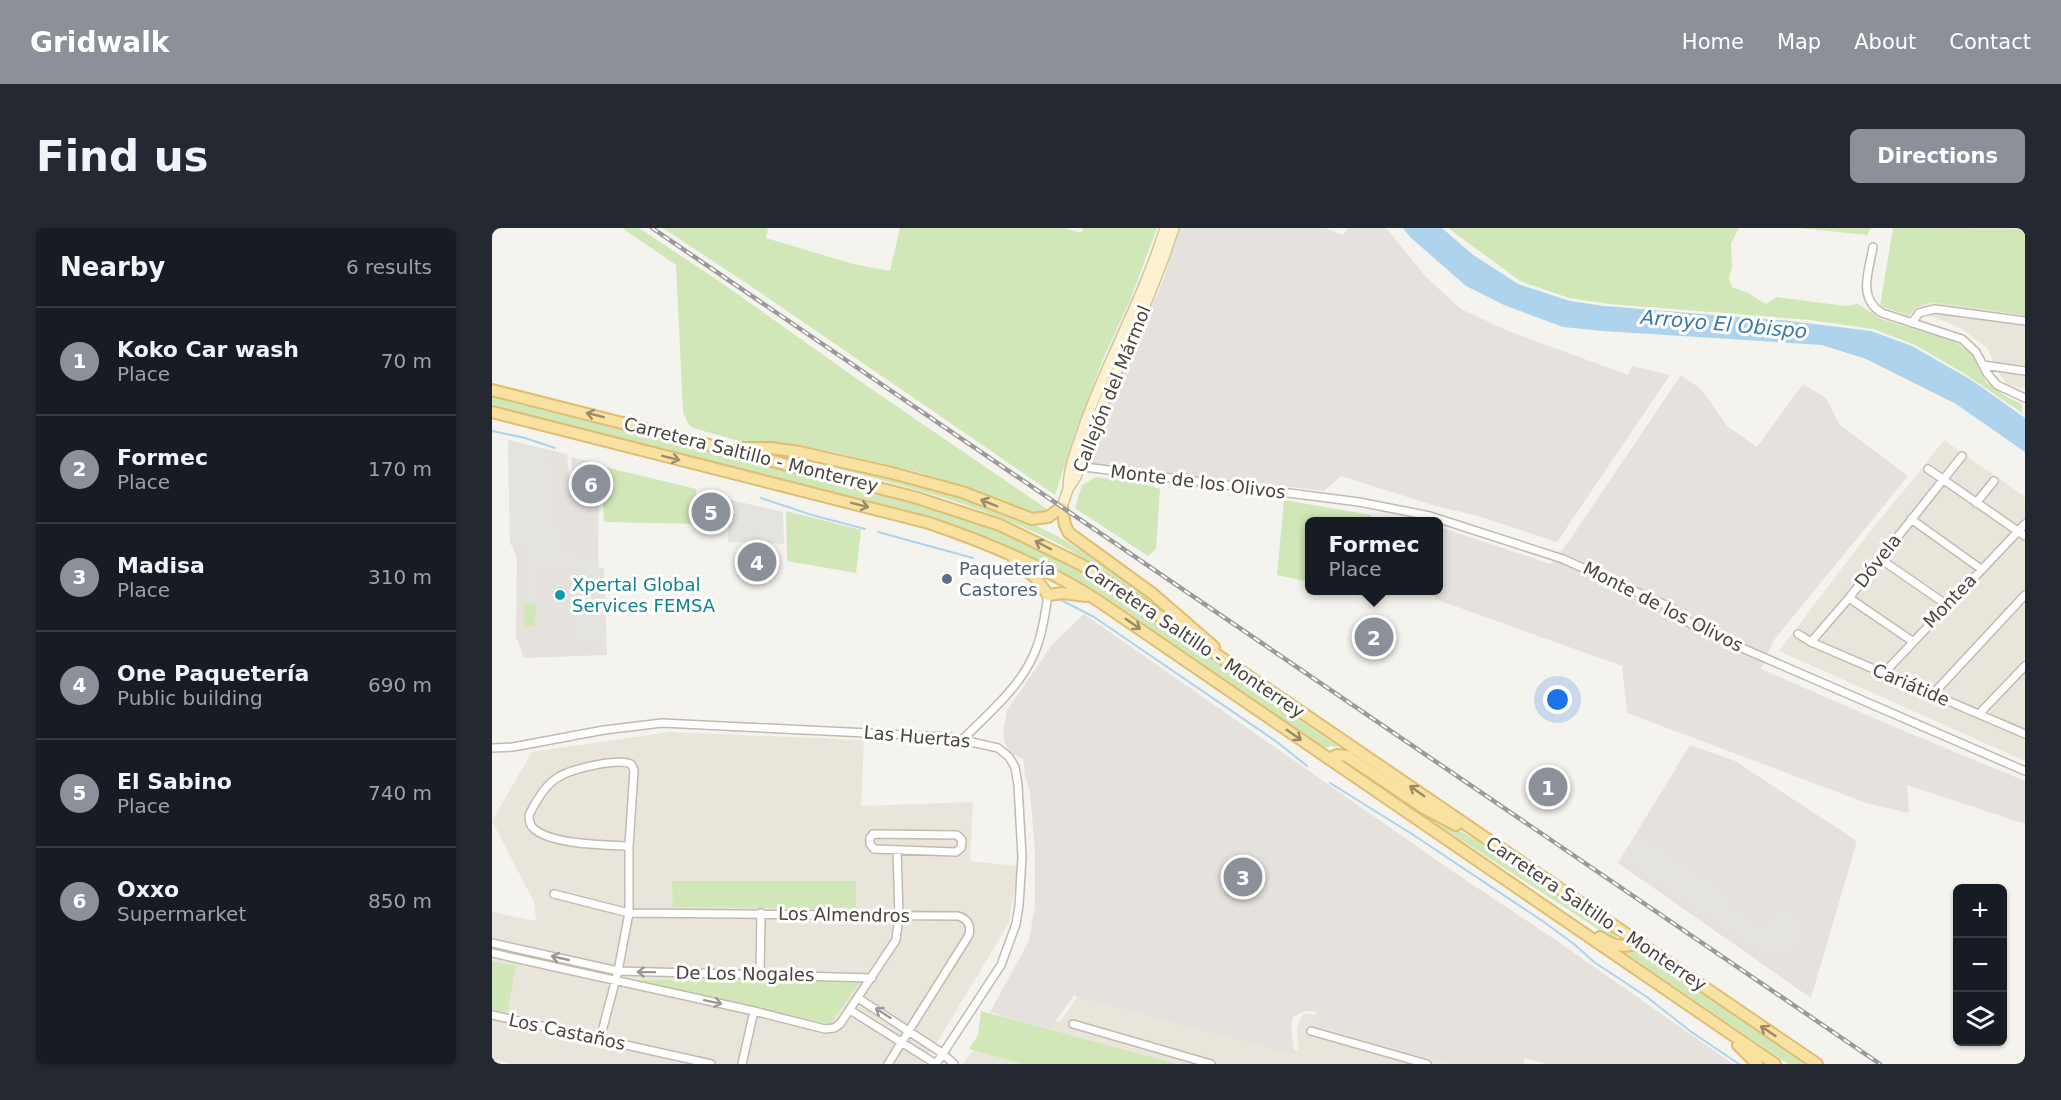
<!DOCTYPE html>
<html lang="en">
<head>
<meta charset="utf-8">
<style>
	:root { --surface:#171b24; --page:#242831; --text:#f1f3f6; --muted:#9ea1a6; --line:#363941; --accent:#8c9099 }
	body { margin:0; font-family:"DejaVu Sans",sans-serif; background:var(--page); color:var(--text) }
	.controls { position:absolute; right:18px; bottom:18px; display:grid; overflow:hidden; border-radius:9px; box-shadow:0 2px 4px #0004 }
	.controls button { width:54px; height:54px; display:grid; place-items:center; padding:0; border:0; border-bottom:2px solid var(--line); background:var(--surface); color:var(--text); font:30px sans-serif }
	.you { position:absolute; left:1066px; top:472px; width:21px; height:21px; margin:-15px; border:4px solid #fff; border-radius:50%; background:#1a73e8; box-shadow:0 0 0 9px #1a73e833 }
	.badge { display:grid; place-items:center; width:39px; height:39px; border-radius:50%; background:var(--accent); color:#fff; font-size:20px; font-weight:700 }
	.pin { position:absolute; translate:-50% -50%; border:3px solid #fff; box-shadow:0 2px 6px #0006 }
	.popup { position:absolute; left:813px; top:289px; width:138px; height:78px; box-sizing:border-box; display:grid; place-content:center; border-radius:9px; background:var(--surface); filter:drop-shadow(0 2px 4px #0005); font-size:20px; white-space:nowrap; color:var(--muted) }
	.popup b { font-size:22px; color:var(--text) }
	.popup::after { content:''; position:absolute; left:50%; top:100%; margin-left:-12px; border:12px solid transparent; border-top-color:var(--surface) }
	.list { margin:0; padding:0; list-style:none }
	h2 { display:flex; justify-content:space-between; align-items:center; height:78px; margin:0; padding:0 24px; font-size:26px }
	h2 small { font-size:20px; font-weight:400; color:var(--muted) }
	.list li { display:grid; grid-template-columns:39px 1fr auto; gap:18px; align-items:center; box-sizing:border-box; height:108px; padding:0 24px; border-top:2px solid var(--line) }
	.list b { display:block; font-size:22px; white-space:nowrap }
	.list p { margin:0; font-size:20px; white-space:nowrap; color:var(--muted) }
	.list em { font-size:20px; font-style:normal; color:var(--muted) }
	.icon { flex:none; width:33px; height:33px; fill:none; stroke:currentColor; stroke-width:2; stroke-linecap:round; stroke-linejoin:round }
	.map { position:relative; flex:none; width:1533px; height:836px; overflow:hidden; border-radius:9px }
	header { display:flex; align-items:center; gap:36px; box-sizing:border-box; height:84px; padding:0 30px; background:var(--accent); color:#fff }
	header strong { font-size:28px }
	nav { display:flex; gap:33px; margin-inline-start:auto; font-size:21px }
	.intro { display:flex; align-items:center; justify-content:space-between; box-sizing:border-box; height:144px; padding:0 36px }
	h1 { margin:0; font-size:42px }
	.button { padding:15px 27px; border-radius:9px; background:var(--accent); color:#fff; font-size:21px; font-weight:700 }
	main { display:flex; gap:36px; padding:0 36px }
	aside { flex:1; background:var(--surface); border-radius:9px; box-shadow:0 2px 4px #0004 }
	.map>svg:first-child { display:block }
	.residential { fill:#e9e5db }
	.industrial { fill:#e5e2de }
	.green { fill:#d1e7b8 }
	.parking { fill:#e5e3e0 }
	.water { fill:#aed3ed }
	.lines { fill:none; stroke-linecap:round; stroke-linejoin:round }
	.stream { stroke:#aed3ed; stroke-width:2 }
	.street-casing { stroke:#c1bbaf; stroke-width:10 }
	.secondary-casing { stroke:#d2c59f; stroke-width:12 }
	.primary-casing { stroke:#debe72; stroke-width:14 }
	.street { stroke:#fff; stroke-width:7 }
	.secondary { stroke:#fcf1d0; stroke-width:9 }
	.primary { stroke:#f9e1a2; stroke-width:10 }
	.rail-casing { stroke:#9a9a9a; stroke-width:4.5 }
	.rail { stroke:#fff; stroke-width:2; stroke-dasharray:7; stroke-linecap:butt }
	.oneway { stroke:#998b69 }
	.oneway2 { stroke:#9b9893 }
	.service-dot { fill:#5c6f8a; stroke:#fff; stroke-width:2 }
	.culture-dot { fill:#0f9aa8; stroke:#fff; stroke-width:2 }
	.labels { text-anchor:middle; stroke-width:6; stroke-linejoin:round; paint-order:stroke }
	.street-label { font-size:18px; fill:#4a443a; stroke:#fff }
	.service-label { font-size:18px; fill:#4e5e75; stroke:#fff; text-anchor:start }
	.culture-label { font-size:18px; fill:#0d838f; stroke:#fff; text-anchor:start }
	.water-label { font-size:20px; font-style:italic; fill:#3678a9; stroke:#fff }
</style>
</head>
<body>
<header>
<strong>Gridwalk</strong>
<nav><a>Home</a><a>Map</a><a>About</a><a>Contact</a></nav>
</header>
<div class="intro"><h1>Find us</h1><a class="button">Directions</a></div>
<main>
<aside>
<h2>Nearby<small>6 results</small></h2>
<ul class="list">
<li><span class="badge">1</span><div><b>Koko Car wash</b><p>Place</p></div><em>70 m</em></li>
<li><span class="badge">2</span><div><b>Formec</b><p>Place</p></div><em>170 m</em></li>
<li><span class="badge">3</span><div><b>Madisa</b><p>Place</p></div><em>310 m</em></li>
<li><span class="badge">4</span><div><b>One Paquetería</b><p>Public building</p></div><em>690 m</em></li>
<li><span class="badge">5</span><div><b>El Sabino</b><p>Place</p></div><em>740 m</em></li>
<li><span class="badge">6</span><div><b>Oxxo</b><p>Supermarket</p></div><em>850 m</em></li>
</ul>
</aside>
<div class="map">
<svg width="1533" height="836" viewBox="0 0 1533 836">
	<rect width="100%" height="100%" fill="#f5f3ed"/>
	<path class="residential" d="M1408 0H1533V161L1515 156 1507 145 1495 120 1470 101 1397 70Z
		M1452 212 1533 269V533L1287 423 1379 302 1423 249Z
		M178 504 372 512 369 578 481 574 478 633 526 638 517 695 432 836H19L0 831V684L44 693 42 674 0 593 40 524Z
		M588 765 807 823 805 803 807 793 811 786H823L965 836H471L511 781 568 794Z"/>
	<path class="industrial" d="M687 0H833L851 7 856 0H894L934 49 969 81 1016 103 1136 147 1140 138 1178 147 1065 314 986 288 944 278 849 248 832 263 596 236 611 189 671 53Z
		M1189 147 1210 162 1235 198 1265 219 1311 156 1334 170 1348 197 1416 248 1282 412 1269 441 1405 500 1533 553V596L1415 557 1417 585 1377 576 1135 485 1130 438 943 371V363L946 362 947 299 1059 336 1077 313Z
		M16 212 75 226 79 266 90 263 107 265 106 339 112 341 115 427 32 430 24 409 25 331 18 310Z
		M592 386 966 647 1068 715 1241 836H1054L1033 830 1031 836H958L829 799 824 784 815 783 801 789 799 800 803 827 582 768 558 800 498 784 537 713 543 677V624L538 564 533 548 531 531 518 525 513 515 511 505 515 482 560 417Z
		M1198 517 1243 533 1365 613 1319 770 1126 635Z"/>
	<path class="green" d="M130 0H147L230 55 375 158 555 281 550 285 542 287 482 263 426 244 336 223 247 213 201 200 195 194 191 184 184 37Z
		M171 0H276L274 10 361 36 398 43 408 0H573L589 5 591 0H665L639 70 611 131 581 211 563 267 266 63Z
		M956 0H1247L1239 15 1240 40 1237 50 1240 59 1256 65 1274 76 1285 69 1354 78 1366 76 1389 91 1459 112 1478 123 1494 154 1513 168 1530 176V185L1473 146 1423 117 1381 101 1318 92 1117 76 1077 70 1028 53Z
		M1308 0H1379L1375 7Z
		M1401 0 1533 1V87L1441 74C1430 75 1424 80 1417 88L1388 78Z
		M0 168 416 273 491 295 522 308 577 335 669 395 850 521 840 518 831 520 637 386 563 341 506 313 470 300 390 278 0 179Z
		M282 225C322 226 363 239 402 250 454 265 508 280 557 304 576 313 594 326 611 338 633 353 654 367 673 384 638 361 603 335 565 315 476 270 378 249 282 225Z
		M109 238 204 261 206 296 112 294Z
		M604 249 651 255 668 261 664 321 656 328 583 280 590 257Z
		M792 272 879 287 878 293 818 294 817 354 785 347Z
		M294 283 369 302 364 345 295 333Z
		M44 375 43 398 32 399 31 376Z
		M851 531 932 583 984 612 1122 704 1125 709H1118L847 532Z
		M180 653H364V681L181 679Z
		M1144 721 1314 836H1296L1132 724 1137 725Z
		M0 733 24 738 15 785 0 782Z
		M145 752H369L338 796Z
		M489 783 681 835V836H531L477 821 486 807Z"/>
	<path class="parking" d="M16 212 57 224 69 320H85L87 328H106L107 344H110L113 415H83L86 339H45L44 371 34 370 32 317H18Z
		M79 229 102 234V244H95L88 251V261L85 263 81 253Z
		M90 264 98 268H105L106 276 99 277 100 283H84L82 267Z
		M235 271 291 284 292 316 236 314Z
		M1147 607 1241 669 1236 676 1270 699 1286 678 1315 699 1298 725 1273 728 1130 631Z"/>
	<path class="water" d="M911 0H950L980 26 1026 56 1078 73 1112 78 1298 93 1379 103 1420 118 1481 153 1533 190V224L1464 176 1374 131 1330 117 1111 103 1071 99 1012 77 974 58 918 9Z"/>
	<g class="lines">
		<path class="stream" d="M0 203 33 210 63 220
			M269 270 320 287 373 301
			M386 304 481 330
			M567 371 602 389 785 514 815 538
			M838 555 920 606 1052 694 1082 716 1102 734 1155 769 1198 803 1247 836"/>
		<g class="street-casing">
			<path id="street" d="M1381 19C1377 43 1365 70 1390 85L1470 111 1484 124 1495 145 1505 157 1533 170
				M1420 95 1427 85 1443 81 1533 93
				M1491 137 1533 143
				M585 238 867 274 938 288 1071 331 1178 379 1204 400 1533 543
				M1436 241 1533 308
				M1484 275 1502 253
				M1419 291 1489 341
				M1387 330 1455 377
				M1357 370 1420 413
				M1306 406 1319 414 1533 506
				M1319 414 1357 370 1470 228
				M1392 445 1533 296
				M1441 466 1533 367
				M1487 486 1533 438
				M471 511C496 486 528 459 542 426 550 408 553 386 556 367
				M0 520 21 519 112 502 170 495 457 509 506 520 517 529 523 539 526 557 530 629 527 678 524 696 509 737 444 836
				M381 606 465 607 470 612 469 620 464 624 382 621 378 616V610Z
				M62 666 137 685 466 688C476 691 479 697 477 707L396 836
				M0 715 126 743 380 750
				M0 725 262 783 333 801 342 800 348 796 404 712 407 688 405 622
				M268 746 269 685
				M366 770 450 825 462 836
				M358 782 444 836
				M0 787 219 836
				M581 796 719 836
				M819 803 935 836
				M108 811 126 743 137 685V618L142 542 139 536C125 530 78 541 65 550 53 557 43 575 37 587 37 592 38 597 41 600 59 617 114 617 137 618
				M250 836 262 783"/>
		</g>
		<g class="secondary-casing">
			<path id="secondary" d="M576 261C576 239 586 217 593 195 617 129 652 68 673 0
				M570 279 576 261 584 249C611 163 655 85 682 0"/>
		</g>
		<g class="primary-casing">
			<path id="primary" d="M0 162 422 269 508 297 590 337 702 411 1325 836
				M0 184 437 295C496 315 556 340 608 374L1283 836
				M248 220H279L307 224 400 245 470 264 540 291 556 289 570 279 573 297 577 305 661 366 722 419
				M522 334 543 349 556 367 571 365 594 368
				M837 531 845 527 855 528 932 580 964 597
				M1108 709C1118 716 1128 720 1140 717L1143 713
				M1246 817 1265 836"/>
		</g>
		<use href="#street" class="street"/>
		<use href="#secondary" class="secondary"/>
		<use href="#primary" class="primary"/>
		<g class="rail-casing">
			<path id="rail" d="M160 0 1388 836"/>
		</g>
		<use href="#rail" class="rail"/>
	</g>
	<defs><path id="oneway-shaft" d="M-6 0H5M1.5-3L5.5 0L1.5 3" fill="none" stroke-width="1.6" stroke-linecap="round" stroke-linejoin="round" transform="scale(1.5)"/></defs>
	<g class="oneway">
		<use href="#oneway-shaft" transform="translate(103 187) rotate(-166)"/>
		<use href="#oneway-shaft" transform="translate(179 230) rotate(14)"/>
		<use href="#oneway-shaft" transform="translate(497 275) rotate(-158)"/>
		<use href="#oneway-shaft" transform="translate(368 277) rotate(14)"/>
		<use href="#oneway-shaft" transform="translate(551 317) rotate(-152)"/>
		<use href="#oneway-shaft" transform="translate(641 396) rotate(35)"/>
		<use href="#oneway-shaft" transform="translate(802 507) rotate(35)"/>
		<use href="#oneway-shaft" transform="translate(925 563) rotate(-145)"/>
		<use href="#oneway-shaft" transform="translate(1276 803) rotate(-146)"/>
	</g>
	<g class="oneway2">
		<use href="#oneway-shaft" transform="translate(68 730) rotate(-167)"/>
		<use href="#oneway-shaft" transform="translate(154 744) rotate(-179)"/>
		<use href="#oneway-shaft" transform="translate(221 774) rotate(12)"/>
		<use href="#oneway-shaft" transform="translate(391 785) rotate(-147)"/>
	</g>
	<circle class="service-dot" cx="455" cy="351" r="6"/>
	<circle class="culture-dot" cx="68" cy="367" r="6"/>
	<g class="labels">
		<g class="street-label">
			<text transform="translate(620 161) rotate(-68)" y="6">Callejón del Mármol</text>
			<text transform="translate(259 227) rotate(14)" y="6">Carretera Saltillo - Monterrey</text>
			<text transform="translate(706 254) rotate(7)" y="6">Monte de los Olivos</text>
			<text transform="translate(1386 333) rotate(-52)" y="6">Dóvela</text>
			<text transform="translate(1458 373) rotate(-46)" y="6">Montea</text>
			<text transform="translate(1171 379) rotate(27)" y="6">Monte de los Olivos</text>
			<text transform="translate(702 413) rotate(34)" y="6">Carretera Saltillo - Monterrey</text>
			<text transform="translate(1419 457) rotate(23)" y="6">Cariátide</text>
			<text transform="translate(425 509) rotate(5)" y="6">Las Huertas</text>
			<text transform="translate(1104 686) rotate(34)" y="6">Carretera Saltillo - Monterrey</text>
			<text transform="translate(352 687) rotate(1)" y="6">Los Almendros</text>
			<text transform="translate(253 746) rotate(1)" y="6">De Los Nogales</text>
			<text transform="translate(75 804) rotate(12)" y="6">Los Castaños</text>
		</g>
		<g class="service-label">
			<text x="467" y="347">Paquetería<tspan x="467" dy="21">Castores</tspan></text>
		</g>
		<g class="culture-label">
			<text x="80" y="363">Xpertal Global<tspan x="80" dy="21">Services FEMSA</tspan></text>
		</g>
		<g class="water-label">
			<text transform="translate(1232 96) rotate(5)" y="7">Arroyo El Obispo</text>
		</g>
	</g>
</svg>
<div class="controls">
<button>+</button>
<button>−</button>
<button><svg class="icon" aria-label="layers" viewBox="0 0 24 24"><path d="M12 4l9 5-9 5-9-5zM3 14l9 5 9-5"/></svg></button>
</div>
<div class="you"></div>
<div class="pin badge" style="left:1056px;top:559px">1</div>
<div class="pin badge" style="left:882px;top:409px">2</div>
<div class="popup"><b>Formec</b>Place</div>
<div class="pin badge" style="left:751px;top:649px">3</div>
<div class="pin badge" style="left:265px;top:334px">4</div>
<div class="pin badge" style="left:219px;top:284px">5</div>
<div class="pin badge" style="left:99px;top:256px">6</div>
</div>
</main>
</body>
</html>
